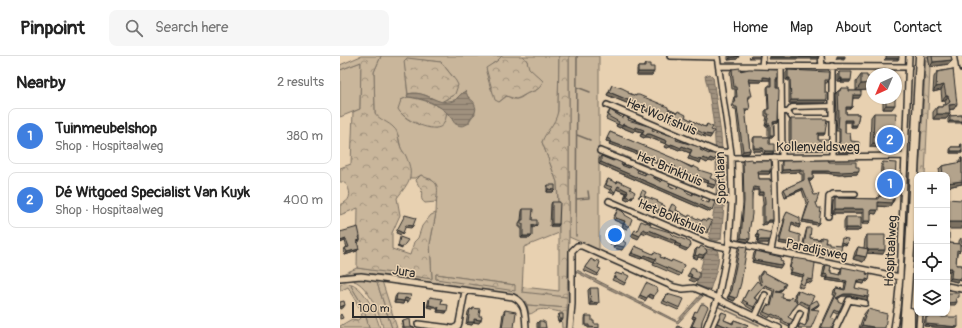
<!DOCTYPE html>
<html lang="en">
<head>
<meta charset="utf-8">
<style>
	:root { --surface:#fff; --page:#f6f6f6; --text:#222; --muted:#767676; --line:#e0e0e0; --accent:#0b8043 }
	body { margin:0; font-family:Pangolin,sans-serif; background:var(--page); color:var(--text) }
	.controls { position:absolute; right:12px; bottom:12px; display:grid; overflow:hidden; border-radius:8px; box-shadow:0 1px 3px #0004 }
	.controls button { width:36px; height:36px; display:grid; place-items:center; padding:0; border:0; border-bottom:1px solid var(--line); background:var(--surface); color:var(--text); font:20px sans-serif }
	.compass { position:absolute; left:526px; top:12px; width:36px; height:36px; border-radius:50%; background:var(--surface); box-shadow:0 1px 3px #0004; rotate:224deg }
	.scale { position:absolute; left:12px; bottom:10px; width:73px; box-sizing:border-box; padding-left:4px; border:2px solid #2b2b2b; border-top:0; font-size:11px; line-height:14px; white-space:nowrap; color:#2b2b2b; -webkit-text-stroke:3px #e8d1b1; paint-order:stroke }
	.you { position:absolute; left:275px; top:179px; width:14px; height:14px; margin:-10px; border:3px solid #fff; border-radius:50%; background:#1a73e8; box-shadow:0 0 0 6px #1a73e833 }
	.badge { display:grid; place-items:center; width:26px; height:26px; border-radius:50%; background:var(--accent); color:#fff; font-size:13px; font-weight:700 }
	.pin { position:absolute; translate:-50% -50%; border:2px solid #fff; box-shadow:0 1px 4px #0006 }
	.list { margin:0; padding:0; list-style:none }
	h2 { display:flex; justify-content:space-between; align-items:center; height:52px; margin:0; padding:0 16px; font-size:17px }
	h2 small { font-size:13px; font-weight:400; color:var(--muted) }
	.list li { display:grid; grid-template-columns:26px 1fr auto; gap:12px; align-items:center; box-sizing:border-box; height:56px; margin:0 8px 8px; padding:0 8px; border:1px solid var(--line); border-radius:8px }
	.list b { display:block; font-size:15px; white-space:nowrap }
	.list p { margin:0; font-size:13px; white-space:nowrap; color:var(--muted) }
	.list em { font-size:13px; font-style:normal; color:var(--muted) }
	.icon { flex:none; width:22px; height:22px; fill:none; stroke:currentColor; stroke-width:2; stroke-linecap:round; stroke-linejoin:round }
	.map { position:relative; flex:none; width:622px; height:272px; overflow:hidden }
	header { display:flex; align-items:center; gap:24px; box-sizing:border-box; height:56px; padding:0 20px; background:var(--surface); border-bottom:1px solid var(--line) }
	header strong { font-size:19px }
	nav { display:flex; gap:22px; margin-inline-start:auto; font-size:14px }
	.search { width:280px; height:36px; background:var(--page); display:flex; align-items:center; gap:10px; box-sizing:border-box; padding:0 14px; border-radius:8px; color:var(--muted); font-size:15px }
	main { display:flex }
	aside { flex:1; background:var(--surface) }
	.map>svg:first-child { display:block }
	.green { fill:#c9b69b; stroke:#7a7063; fill-rule:evenodd }
	.forest { fill:url(#forest-crowns); stroke:#7a7063 }
	.water { fill:url(#water-rules); stroke:#71685d }
	.lines { fill:none; stroke-linecap:round; stroke-linejoin:round }
	.stream { stroke:#71685d; stroke-width:1.5 }
	.pedestrian-casing { stroke:#2b2b2b; stroke-width:7 }
	.minor-casing { stroke:#2b2b2b; stroke-width:8 }
	.primary-casing { stroke:#2b2b2b; stroke-width:11 }
	.pedestrian { stroke:#e8d1b1; stroke-width:4 }
	.minor { stroke:#e8d1b1; stroke-width:5 }
	.primary { stroke:#e8d1b1; stroke-width:8 }
	.wall { fill:#9a8c78; stroke:#2b2b2b }
	.shaded-wall { fill:#7d7262; stroke:#2b2b2b }
	.building { fill:#b3a38c; stroke:#2b2b2b }
	.labels { text-anchor:middle; stroke-width:3; stroke-linejoin:round; paint-order:stroke }
	.street-label { font-size:13px; fill:#2b2b2b; stroke:#e8d1b1 }
</style>
</head>
<body>
<header>
<strong>Pinpoint</strong>
<div class="search"><svg class="icon" aria-label="search" viewBox="0 0 24 24"><circle cx="10" cy="10" r="6"/><path d="M15 15l6 6"/></svg>Search here</div>
<nav><a>Home</a><a>Map</a><a>About</a><a>Contact</a></nav>
</header>
<main>
<aside>
<h2>Nearby<small>2 results</small></h2>
<ul class="list">
<li><span class="badge" style="background:#3f7fe0">1</span><div><b>Tuinmeubelshop</b><p>Shop · Hospitaalweg</p></div><em>380 m</em></li>
<li><span class="badge" style="background:#3f7fe0">2</span><div><b>Dé Witgoed Specialist Van Kuyk</b><p>Shop · Hospitaalweg</p></div><em>400 m</em></li>
</ul>
</aside>
<div class="map">
<svg width="622" height="272" viewBox="0 0 622 272">
	<defs>
		<pattern id="forest-crowns" width="20" height="18" patternUnits="userSpaceOnUse"><rect width="20" height="18" fill="#c9b69b"/><path d="M2 6a3 3 0 1 1 6 0M12 15a3 3 0 1 1 6 0" fill="none" stroke="#a3947f"/></pattern>
		<pattern id="water-rules" width="6" height="5" patternUnits="userSpaceOnUse"><rect width="6" height="5" fill="#a0917e"/><path d="M0 2.5h6" fill="none" stroke="#837767"/></pattern>
	</defs>
	<rect width="100%" height="100%" fill="#e8d1b1"/>
	<filter id="ink" filterUnits="userSpaceOnUse"><feTurbulence type="fractalNoise" baseFrequency=".025" numOctaves="2"/><feDisplacementMap in="SourceGraphic" scale="8" xChannelSelector="R" yChannelSelector="G"/><feConvolveMatrix kernelMatrix="1 2 1 2 8 2 1 2 1" color-interpolation-filters="sRGB"/></filter>
	<g filter="url(#ink)">
		<path class="green" d="M41 0H162L157 5 152 8 146 16 151 33 159 46 167 40C170 41 172 44 176 43 181 43 184 39 188 37 196 35 200 33 203 25L188 12 187 5 183 0H219L218 55 217 63 202 86 217 126 219 177 184 191 182 235 227 241V252L187 249C184 241 178 240 170 238L34 218 15 217 0 219 17 212 92 222 90 188 96 157 97 136 91 123H87L81 119 76 122H70L65 99 61 93 58 79 37 61 35 57 34 16ZM72 3 101 6 113 21 111 41 101 46 115 44 123 36 134 46 135 58 130 62 114 66 111 61 107 56 105 64 96 72C82 70 69 67 60 56L61 44 68 41 65 10ZM96 218 175 229 96 223Z
			M229 0H259V194L229 181Z
			M21 6 20 53 0 61V14Z
			M565 157C571 167 563 255 562 272H557L560 249Z
			M16 221 36 224 52 272H43C40 259 28 229 14 225Z
			M12 228C26 234 36 258 40 272H29L23 250 11 230Z"/>
		<path class="forest" d="M21 0H41L34 16 35 57C39 64 49 66 54 72 59 76 58 84 60 89 61 94 64 96 66 100 75 121 69 126 57 142L60 159 52 177V193L70 199 74 186 78 182 82 170 91 159 96 157 90 188 92 223 17 212 18 152 0 159V149C10 145 12 139 7 129L3 126H0V112L11 108 13 56 20 53 21 6 0 14V9Z
			M162 0H183L187 5 189 12 203 25C200 34 196 34 188 37 184 39 180 42 176 43L166 40 159 46 155 44 146 12 157 5Z
			M219 0H229V181L227 241 182 236 183 231 219 235V159L217 126 202 86C206 74 215 70 218 55Z
			M586 0H588L590 13 585 119H579Z
			M67 2 101 6 116 25 118 29 115 38 101 46C90 42 81 35 68 38L64 5Z
			M68 41C81 43 96 47 107 56 106 61 105 69 100 71 89 76 63 63 58 53L61 44Z
			M81 119C85 122 89 122 93 125 100 129 97 139 96 146L85 147C79 143 83 139 81 133 79 130 77 127 76 124Z
			M96 218 175 229V235L96 223Z
			M36 224 42 225 57 272H52Z
			M4 227 12 228 11 230 23 250 29 272H0V270L12 263 18 264 22 260 15 242 8 231 0 235V229Z
			M187 249 227 252V272H222L221 256C214 255 205 252 198 254 194 255 193 258 189 258Z"/>
		<path class="water" d="M370 18 373 21 381 79 385 139 383 146 384 150 381 183 377 185 369 183 375 148H378L379 140 376 139C377 99 375 59 365 20Z
			M125 35C127 37 127 39 128 41 132 46 139 50 134 58 132 62 130 62 129 67 126 69 122 71 118 69 113 68 113 63 110 60 100 48 83 42 68 41L67 40 68 38C86 33 97 51 113 45 118 43 120 38 125 35Z
			M373 192 377 194C382 203 373 224 370 234L356 229 366 193 372 194Z
			M237 214 337 265 361 238H362L363 240 338 267 269 233 236 216Z"/>
		<g class="lines">
			<path class="stream" d="M237 31 250 36
				M237 79 250 84
				M265 93 276 97
				M282 99 292 104
				M298 106 308 111
				M313 113 324 117
				M330 120 340 124
				M345 126 357 131
				M362 133 373 138
				M236 143 249 142 248 135
				M236 180 237 0
				M379 251 419 269"/>
			<g class="pedestrian-casing">
				<path id="pedestrian" d="M441 56H448L452 62H492
					M448 56 452 51 492 50"/>
			</g>
			<g class="minor-casing">
				<path id="minor" d="M330 0 377 1
					M481 0 482 10
					M620 0 622 12
					M379 10 569 11
					M422 10 423 0
					M441 10 442 101
					M492 10V100
					M267 49 375 95 391 97
					M260 95 375 142 392 145
					M391 102 565 100
					M269 145 369 188 388 192
					M488 160 489 141 493 138H515
					M389 186 560 221
					M431 194 436 168 434 101
					M0 222 21 220 173 241C186 247 185 259 186 272
					M607 230 622 233
					M415 261 425 239
					M78 268 110 272
					M114 272 118 270 119 267 125 235
					M230 272 232 248V195L237 190H242L334 231 343 233 354 232 378 242 382 245 439 272
					M366 272 378 242 389 186 392 145 391 97 377 0
					M453 272 460 257
					M496 272 509 244 525 247
					M554 272 557 252 560 221 569 0
					M579 272 580 257"/>
			</g>
			<g class="primary-casing">
				<path id="primary" d="M564 272 570 193 580 0
					M570 272V256"/>
			</g>
			<use href="#pedestrian" class="pedestrian"/>
			<use href="#minor" class="minor"/>
			<use href="#primary" class="primary"/>
		</g>
		<path class="wall" d="M388 0H399L397 3 388 4Z
			M588 0H611L612 4 609 8 590 11Z
			M305 8 312 19H297V13L298 11H303Z
			M392 13 438 23 437 25H436L437 67 434 68V80L432 82H429V88L434 95 433 97 424 98 422 95H413V83L414 81H428V70H425L427 60H425V55L428 53 427 32 428 30H430V24H423L421 26H409L410 42H408V55H405L410 94 409 97 401 98 396 53H394L391 50 393 47V44L394 41H395V33H392L390 16Z
			M613 13 614 53 609 54 610 58 606 63H593V56L597 51H601L603 49H606L605 45H602L601 34 593 36 594 21 597 16Z
			M448 14 488 24 487 27H485V47H449V24H446V17Z
			M499 16 510 26H500V25H497V18Z
			M521 19 527 21 532 22V29L528 34 518 35 519 42H513L512 51 510 53H506V58H519L516 71H511V66H505V77L511 85 519 93 517 96H497V88L499 86V75H496L497 62 496 37 498 35H499L501 32 509 35H516V26Z
			M272 29 288 37 328 53 345 61 362 70 365 71 367 68 371 74 370 82 363 80 328 64 267 39Z
			M543 42H555L552 53H543Z
			M270 54 283 62 284 60 288 64 319 77 320 76 336 84 369 98 370 97 375 104 373 106 369 105 367 107 362 104 360 107 352 104 348 103 350 97 340 93 339 94 332 91H329L328 92 324 91 326 88 308 81H305L304 82 300 80 302 76 295 74 293 76 281 71 280 72 276 70 277 68 266 63 268 57Z
			M534 57 552 92 530 91 531 61Z
			M622 59 608 67V63L610 60Z
			M451 63 485 77 484 79H478V84L489 92 487 94 447 95V88L449 85V66Z
			M270 76 352 111 353 110 370 122 373 132 366 129 367 127 333 115 334 114 310 105 301 102 302 100 269 88 270 86 266 85Z
			M621 88 622 97H610V94L611 91H620Z
			M261 100 304 119 306 117 314 122 336 133 338 130 346 136 352 139 353 137 361 144 368 147 370 144 372 154 370 156 259 108V103Z
			M621 102H622V128L607 131V119H600L599 113 602 110 619 107 618 106Z
			M403 104 412 105 432 113 429 118H418L419 123H430L432 166H428L427 168 422 169V151L423 149V147L422 139H418V134H413L412 139 408 186 399 184 403 148 402 106Z
			M442 105 489 106 516 111 519 115 517 118 499 119 485 117H473V123L471 125H469L476 147 477 169 462 166 467 150 462 134 445 141 443 135 444 133 462 125V118H460L459 116 441 117V108Z
			M543 106 554 144 549 151 538 150 536 158 531 157 528 168H522V157H492L493 146 495 142 537 143 538 141H539L541 110Z
			M268 123 276 127 278 125 290 133 293 140 292 143 290 142 288 144 284 142 286 137 276 133 274 138 269 136 270 134 264 131Z
			M208 129 213 136H207V131Z
			M212 146 219 168 218 170H210L211 148Z
			M332 148 336 154 348 161 362 165 363 163 368 174 367 177 354 170 353 171 330 162 332 158 328 157Z
			M183 153 192 164 197 169 195 171H192L190 182H181V171H179V167L181 164 182 155Z
			M278 153 285 159 289 171 287 173 282 171 283 168 274 164 273 162Z
			M447 156 460 169 459 172 451 168 450 176 459 191 438 187 444 165H443Z
			M506 161 518 175H504V165Z
			M467 172 470 182 479 183 481 181 489 188 498 199 494 198 493 200 473 196V194L462 191 466 175Z
			M418 174 428 187H417L418 182 416 181 417 177Z
			M0 176 20 180V184L19 186 17 187V195L5 199 4 195 5 192H7L5 185 0 187Z
			M607 177 609 187 619 188V185L621 182 622 189H620V195L618 197H617L616 209H622V225L618 224 617 226 609 224 610 215H607Z
			M270 178 278 182 279 180 283 185 282 194 273 192 274 190 270 189 271 186 269 181Z
			M527 179 543 198 527 197 523 206 513 203 515 196 518 191 524 192 525 183Z
			M295 190 312 198 314 196 320 201 331 206 332 204 341 218 339 220 313 209 314 206 303 201 301 203 290 199Z
			M361 190 365 198 362 202 358 201 357 203 353 201 355 194 357 192 359 193Z
			M400 190 396 242 394 245 387 242 390 236H389L398 192Z
			M416 195 440 204V212L412 206 414 197Z
			M453 202 467 205 471 227 466 226 462 232 458 230 462 221 449 218 450 215 449 213 451 205Z
			M251 203 258 212V218L257 220 243 214Z
			M486 209 492 217 500 219 501 213 502 211 526 218 529 224 527 226 525 225 524 228 516 227 515 232 528 241 527 244 510 240H502L498 243 499 246V256L498 258 494 256 491 262 492 272H480L495 239H493L494 234 496 232 504 233 505 227 486 224 487 222 482 221 484 211Z
			M422 215 446 228 444 231V232L442 234 438 236 442 242 455 244 454 239 457 234 470 248H479L478 250 473 253 471 272H458L460 268 465 270 466 268 469 250 468 252 459 247 452 255 448 261 450 268 449 271 441 267 442 265 430 260 429 262 422 258 427 249 430 250 433 235 423 231 414 243V251L413 254 406 250V249L402 246 408 234 409 235 420 228 418 221Z
			M276 217 281 219 283 217 285 227 284 229 272 224Z
			M250 232 257 249H249L248 234Z
			M57 238 68 246 64 245 63 248 54 247 55 241Z
			M327 238 340 252 338 254 322 247Z
			M90 241 101 248 107 255 106 257 97 256 98 253 87 251 89 243Z
			M133 252 139 260 141 264 139 267 134 266 132 269 126 268 128 256 130 253 132 254Z
			M528 253 545 272H519L524 258Z
			M165 254 174 272H161L163 257Z
			M355 255 362 265 361 272H350L354 263 352 262Z
			M382 256 384 264 392 267 394 264 408 269 375 270 380 259Z
			M588 257H595L618 271 617 272H604L584 270 585 263 586 261H587Z
			M219 258 222 265 218 266 217 261Z
			M246 260 254 268 259 272H248V271L245 270V262Z
			M63 265 71 271 75 272H62L61 267Z
			M199 265 203 266 206 272H197V267Z"/>
		<path class="shaded-wall" d="M399 0 397 3 388 4 390 2Z
			M411 0H420L419 2H409Z
			M430 1H479L477 3H429Z
			M497 1H505L504 4 496 3Z
			M546 2H559L558 4H544Z
			M612 4 609 8 590 11 593 6Z
			M298 16H314L312 19H297Z
			M423 21 431 22 430 24H423L421 26H407L408 23Z
			M448 22H450L449 24H446Z
			M499 22H501L500 25H497Z
			M501 24H511L510 26H500Z
			M532 27V29L528 34 516 35 521 28Z
			M604 29 601 34 593 36 596 31Z
			M269 36 329 61 328 64 267 39Z
			M513 39H521L519 42H512Z
			M606 40H608L605 45H602Z
			M451 44H487L485 47H449Z
			M617 48 614 53 606 54 609 49Z
			M546 49H555L552 53H543Z
			M506 51H512L510 53H504Z
			M405 53H410L408 55H403Z
			M597 58H610L606 63H593Z
			M505 64H512L511 66H503Z
			M438 65 437 67 432 68 433 66Z
			M610 65H622V67H608Z
			M278 68 296 71 304 74 302 76 295 74 293 76 281 71 280 72 276 70Z
			M427 68H430L428 70H425Z
			M512 69H517L516 71H511Z
			M478 77H485L484 79H477Z
			M302 78H310L327 85 326 88 308 81H305L304 82 300 80Z
			M365 78 372 79 370 82 363 80Z
			M430 80H434L432 82H428Z
			M267 82 271 84 270 86 266 85Z
			M271 86 303 98 302 100 269 88Z
			M533 87 555 88 552 92 530 91Z
			M326 88 342 90 352 94 350 97 340 93 339 94 332 91H329L328 92 324 91Z
			M414 92H423L422 95H413Z
			M449 92H489L487 94 447 95Z
			M519 93 517 96H497L499 94Z
			M410 94 409 97 401 98 403 95Z
			M425 95H434L433 97 424 98Z
			M611 95H622V97H610Z
			M303 99 336 111 334 114 310 105 301 102Z
			M349 100 361 104 360 107 352 104 348 103Z
			M363 102H370L375 104 373 106 369 105 367 107 361 104Z
			M261 106 372 154 370 156 259 108Z
			M335 113 369 125 367 127 342 119 333 115Z
			M461 113 459 116 441 117 442 114Z
			M418 115H430L429 118H416Z
			M473 115H519L517 118 499 119 485 117H471Z
			M468 123H473L471 125H466Z
			M622 125V128L607 131V127Z
			M368 127 375 129 373 132 366 129Z
			M278 130 288 135 286 137 276 133Z
			M414 131 419 132 418 134H412Z
			M463 132 462 134 445 141 447 139Z
			M208 133 215 134 213 136H207Z
			M271 133 275 136 274 138 269 136Z
			M419 136H424L422 139H418Z
			M300 139 302 140 301 142 298 141Z
			M286 140H293L292 143 290 142 288 144 284 142Z
			M552 144H554L549 151 536 150 538 146Z
			M300 146 323 155 321 158 298 148Z
			M495 153H524L522 157H492Z
			M329 154 333 156 332 158 328 157Z
			M531 154H538L536 158 529 157Z
			M332 159 355 169 353 171 330 162Z
			M276 162 285 165 283 168 274 164Z
			M429 164H433L432 166H428L427 168 422 169 424 166Z
			M463 164 479 167 477 169 462 166Z
			M524 165H531L528 168H522Z
			M452 166 460 169 459 172 450 168Z
			M607 166H622V173H607Z
			M212 168H219L218 170H210Z
			M284 168 289 171 287 173 282 171Z
			M66 169 73 170 71 172 64 171Z
			M192 169H197L195 171H191Z
			M506 172H521L518 175H504Z
			M303 173 309 174 336 185 335 188 307 177 306 178 301 176Z
			M57 174 63 177 61 179 56 177Z
			M293 177 300 180 298 183 291 180Z
			M417 179H419L418 182 416 181Z
			M183 180H192L190 182H181Z
			M401 182 410 183 408 186 399 184Z
			M6 183 5 185 0 187V185Z
			M418 184H430L428 187H417Z
			M440 185 460 188 459 191 438 187Z
			M272 186 276 188 274 190 270 189Z
			M501 186 507 188 506 189 500 188Z
			M336 187 341 189 339 191 334 189Z
			M275 189 284 191 282 194 273 192Z
			M351 189 346 195 339 192 340 190Z
			M464 189 475 191 473 194 462 191Z
			M58 190 62 192V193L57 191Z
			M19 193 17 195 5 199 7 196Z
			M475 193 495 195 500 197 498 199 494 198 493 200 473 196Z
			M527 194H545L543 198 524 197Z
			M367 196 362 202 358 201 357 203 353 201 355 199Z
			M292 197 303 201 301 203 290 199Z
			M305 199 316 203 314 206 303 201Z
			M516 199 526 201 523 206 513 203Z
			M414 204 442 209 440 212 412 206Z
			M607 212H612L610 215H607Z
			M451 216 464 219 462 221 449 218Z
			M349 217 352 219 350 221 347 220Z
			M484 218 488 219 487 222 482 221Z
			M351 221 359 222 357 225 354 226 349 224Z
			M488 222 507 225 505 227 486 224Z
			M611 222H622V225L618 224 617 226 609 224Z
			M467 223 473 224 471 227 465 226Z
			M526 223 529 224 527 226 525 225 524 228 515 226 517 224Z
			M444 232 442 234 435 238 436 236Z
			M309 238 314 240 313 243 307 240Z
			M504 238H511L528 241 527 244 510 240H502L495 244 496 242Z
			M300 239 307 242 305 245 298 242Z
			M389 240 396 242 394 245 387 242Z
			M65 242 70 243 68 246 63 245Z
			M56 244 64 245 63 248 54 247Z
			M251 246 259 247 257 249H249Z
			M617 246 615 249H607V247Z
			M479 248 478 250 470 255 471 253Z
			M5 249 3 252 0 253V251Z
			M89 249 99 251 98 253 87 251Z
			M98 254 107 255 106 257 97 256Z
			M353 260 356 261 354 263 352 262Z
			M134 263 141 264 139 267 133 266Z
			M220 263H223L222 265 218 266Z
			M128 266H134L132 269 126 268Z
			M377 267 391 272H381L375 270Z
			M586 268 618 271 617 272H604L584 270Z
			M522 269 533 271 532 272H520Z
			M352 270 358 272H350Z"/>
		<path class="building" d="M390 0H399L390 2Z
			M430 0H479V1H430Z
			M497 0H505V1H497Z
			M546 0H559V2H546Z
			M592 0H611L612 4 593 6Z
			M305 8H310V11H314V16H298V11H305Z
			M400 12V15L409 13 438 14V23H436V32H438L439 34 438 65 433 66 434 80H430V68H427L429 58H427V53H429L428 30H431V22L423 21V24L408 23 412 40H408L410 53H405L410 94 403 95 397 51H395L392 47H395L394 41H397L396 31H394L392 13Z
			M613 13 617 48 609 49 610 58H597V51H603V49H606L610 46 608 40H606L604 29 596 31 597 16Z
			M448 14 489 16 488 24H485V37H487V44H451L450 22H448Z
			M499 16H512L511 24H501V22H499Z
			M521 19H527V21L532 22V27L521 28Z
			M556 21H557V36L556 38Z
			M272 29 282 32 288 35V37L296 40V39H299L328 51V53L337 57 338 55 346 59 345 61 362 70 366 71 367 68 373 71 371 74 374 75 372 79 365 78 329 61 269 36Z
			M501 32H509V35H521V39H513L512 51H506V58H519L517 69H512V64H505V77H510L511 85 519 86V93L499 94V86H500V73H498L499 59 498 35H500Z
			M546 42H555V49H546Z
			M270 54 283 62 284 60 289 62 288 64 308 70 313 72 312 74 319 77 320 76 332 80 337 82 336 84 356 90 361 92 360 94 369 98 370 97 377 99 375 104 370 102 369 104 363 102 361 104 353 102 349 100 352 94 342 90 341 92 334 89 331 88 330 90 326 88 327 85 310 78H307L306 80 302 78 304 74 296 71 295 73 283 68 282 70 278 68 279 66 268 60Z
			M534 57H556L555 88 533 87Z
			M622 59V65H610V60Z
			M451 63H487L485 77H478V84H489V92H449V85H451Z
			M270 76 333 102 352 112 353 110 359 113V114L372 118 370 122 377 125 375 129 368 127 369 125 335 113 336 111 312 103 303 99V98L271 86V84L267 82Z
			M414 81H429V88H434V95H425L423 92H414Z
			M621 88H622V95H611V91H621Z
			M261 100 273 105 275 104 282 107 281 109 289 112 291 110 298 114 297 116 305 119 306 117 313 120 314 122 321 126 323 124 330 127 329 130 337 133 338 130 345 133 346 136 353 139V137L363 141 361 144 369 147 370 144 375 146 372 154 261 106Z
			M621 102H622V125L607 127V119H603L602 110 622 106Z
			M412 103V105H431L432 113H430V115H418L419 123H430V125H432L433 164H429L428 166H424V149H425V145L424 136H419V132L414 131 412 139V158L409 177H410V183L401 182 404 145 403 104Z
			M488 104 489 106H516V111H519V115L501 116 487 115H473V123H468L474 139 479 138 476 147 478 152H481L479 167 463 164 469 147 463 132 447 139 444 133 464 124V115H461V113L442 114V105Z
			M543 106 556 107 554 144H552V147L538 146V154H531V165H524V153H495V142L538 143V141L542 140Z
			M268 123 277 127 278 125 291 131 290 133 295 136 293 140H291L290 142 286 140 288 135 278 130 275 136 271 133 272 131 266 129Z
			M208 129H215V134L208 133Z
			M302 134 306 136 304 140 318 145 317 146 325 150 323 155 300 146 302 140 300 139Z
			M607 143 622 144V166H607Z
			M212 146H220L219 168H212Z
			M332 148 337 151 336 154 348 161 349 159 362 165 363 163 367 165V163L372 165 368 174 355 168V169L332 159 333 156 329 154Z
			M183 153H193L192 164H197V169H192V180H183V168H181V164H183Z
			M278 153 282 155 285 158V159L292 163 289 171 284 168 285 165 276 162 275 160Z
			M447 156 460 162V169L452 166 450 176 460 179V188L440 185 445 163 444 162Z
			M65 159 76 162 73 170 66 169 63 177 57 174Z
			M506 161H521V172H506Z
			M301 165 306 167V166L311 168 310 170 330 176 333 179 350 186 351 189 348 193 340 190 341 189 336 187V185L309 174 308 175 303 173 300 180 293 177 295 174 297 175Z
			M18 171 20 180 19 181 20 184 17 185 19 193 7 196 5 192 9 191 6 183 0 185V176Z
			M467 172H471L470 182 481 184V181L486 182 485 186H489V188L502 189 500 197 495 195 494 197 475 193V191L464 189Z
			M418 174 432 177 430 184H418L419 179H417Z
			M607 177H609V187L620 188V195L617 194 616 209H622V222H619L618 223 611 222 612 212H607Z
			M270 178 278 182 279 180 284 182 283 185 286 187 284 191 275 189 276 188 272 186 273 184Z
			M527 179H545V194H528V193H527Z
			M60 181 68 184 62 192 58 190Z
			M502 182 508 183 507 188 501 186Z
			M295 190 313 198 314 196 321 199 320 201 331 206 332 204 344 209 341 218 314 206 316 203 305 199 303 201 292 197Z
			M361 190 366 193 367 196 363 199 359 198 358 200 355 199 357 192 359 193Z
			M400 190 407 191 401 227 397 241 396 242 389 240 392 234H391Z
			M518 191 528 193 526 201 516 199Z
			M416 195 441 201 440 204 443 205 442 209 414 204Z
			M453 202 467 204V205L475 207 473 224 467 223 464 229 459 227 464 219 451 216 452 213 450 211Z
			M251 203 256 206 257 204 260 206 258 212 261 213 258 218 245 211Z
			M486 209 491 210 490 215H492V217L501 219 502 211 527 216 526 218 530 219 529 224 526 223V225L517 224 515 232 529 235 528 241 511 238H504L496 242 499 244V246L503 248 499 256 495 254 491 262 496 264 492 272H481L497 237H495L496 232 505 234 507 225 488 222V219L484 218Z
			M352 211 356 213 355 215 359 217V222L356 223 351 221 352 219 349 217Z
			M422 215 446 228 443 230 444 232 436 236 443 237 442 242 449 244 451 241 457 246 455 237H458L457 234 469 239V238L474 240 469 249 460 245 453 253 448 261 453 264 450 268 443 265V263L432 258 431 259 424 256 427 249 431 250 435 233 425 229 414 242 418 244 414 251 407 248 408 247 403 244 408 234 409 235 417 225 422 229 420 219 422 218Z
			M276 217 282 219 283 217 289 220 285 227 274 221Z
			M306 227 317 232 318 235 314 240 309 238 307 242 300 239Z
			M250 232H258L259 247 251 246Z
			M607 237H619V241L616 242 617 246 607 247Z
			M57 238 71 239 70 243 65 242 64 245 56 244Z
			M327 238 344 243 340 252 324 245Z
			M90 241 102 243 101 248 108 249 107 255 98 254 99 251 89 249Z
			M477 244 479 248 471 253 479 254 471 272H458L460 268 465 270 468 265 470 248Z
			M4 245 5 249 0 251V246Z
			M361 248H364L368 251 362 265 361 272H358L352 270 356 261 353 260 355 255 357 256Z
			M133 252 140 253 139 260H142L141 264 134 263V266H128L130 253 133 254Z
			M528 253 547 258 545 272H533V271L522 269Z
			M165 254 176 256 174 272H162Z
			M382 256 387 258 384 264 393 268 394 264 408 269 406 272H391L377 267Z
			M589 257 598 258 602 261H618V271L586 268V261H588Z
			M1 258 3 262 0 263V259Z
			M219 258H223V263H220Z
			M246 260H252V265H254V268H259V272L249 271V269H246Z
			M70 263 71 271 75 272H64L63 265Z
			M199 265H203V266H205L206 272H199Z
			M337 270 344 272H336Z"/>
	</g>
	<g class="labels">
		<g class="street-label">
			<text transform="translate(322 60) rotate(23)" y="5">Het Wolfshuis</text>
			<text x="478" y="95">Kollenveldsweg</text>
			<text transform="translate(330 112) rotate(23)" y="5">Het Brinkhuis</text>
			<text transform="translate(380 122) rotate(-92)" y="5">Sportlaan</text>
			<text transform="translate(332 160) rotate(23)" y="5">Het Bolkshuis</text>
			<text transform="translate(477 193) rotate(12)" y="5">Paradijsweg</text>
			<text transform="translate(550 195) rotate(-87)" y="5">Hospitaalweg</text>
			<text transform="translate(64 215) rotate(9)" y="5">Jura</text>
		</g>
	</g>
</svg>
<div class="controls">
<button>+</button>
<button>−</button>
<button><svg class="icon" aria-label="locate" viewBox="0 0 24 24"><circle cx="12" cy="12" r="6"/><path d="M12 2v4M12 18v4M2 12h4M18 12h4"/></svg></button>
<button><svg class="icon" aria-label="layers" viewBox="0 0 24 24"><path d="M12 4l9 5-9 5-9-5zM3 14l9 5 9-5"/></svg></button>
</div>
<svg class="compass" viewBox="-18 -18 36 36"><path d="M0-13l5 13h-10z" fill="#e53935"/><path d="M0 13l5-13h-10z" fill="#767676"/></svg>
<div class="scale">100 m</div>
<div class="you"></div>
<div class="pin badge" style="left:550px;top:128px;background:#3f7fe0">1</div>
<div class="pin badge" style="left:550px;top:84px;background:#3f7fe0">2</div>
</div>
</main>
</body>
</html>
